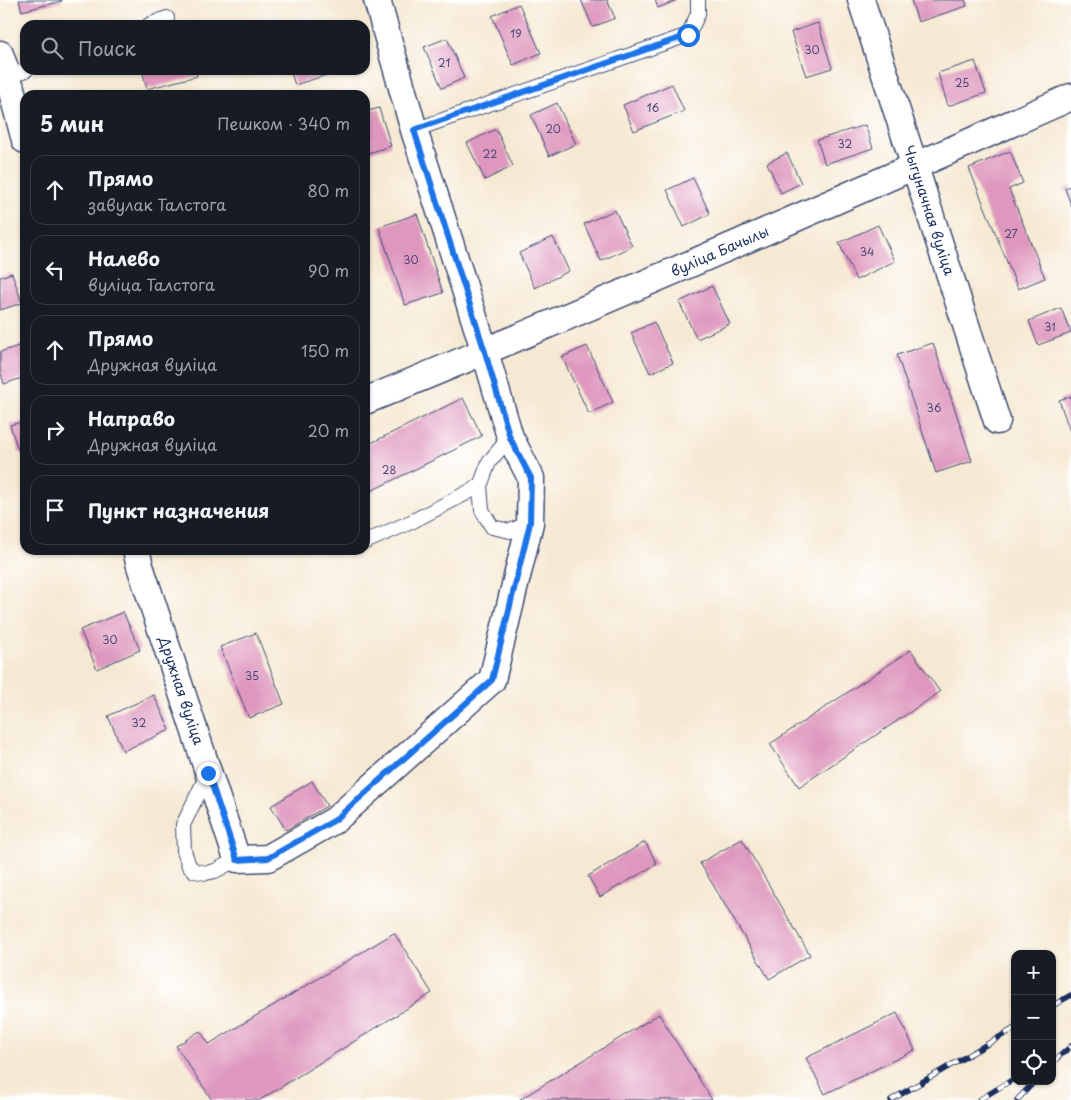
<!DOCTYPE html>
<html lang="ru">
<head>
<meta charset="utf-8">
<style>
	:root { --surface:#171b24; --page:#242831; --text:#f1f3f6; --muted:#9ea1a6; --line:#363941 }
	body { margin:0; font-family:"Playpen Sans",sans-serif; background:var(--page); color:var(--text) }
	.controls { position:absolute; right:15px; bottom:15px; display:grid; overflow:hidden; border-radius:10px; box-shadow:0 1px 4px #0004 }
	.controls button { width:45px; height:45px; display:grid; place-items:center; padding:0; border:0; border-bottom:1px solid var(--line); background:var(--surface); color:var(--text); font:25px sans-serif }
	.stop { position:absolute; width:15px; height:15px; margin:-11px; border:4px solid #1a73e8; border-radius:50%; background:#fff }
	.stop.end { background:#1a73e8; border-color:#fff; box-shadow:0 1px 5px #0008 }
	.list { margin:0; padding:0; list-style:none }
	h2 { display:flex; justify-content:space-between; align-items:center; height:65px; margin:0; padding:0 20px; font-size:21px }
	h2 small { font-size:16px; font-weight:400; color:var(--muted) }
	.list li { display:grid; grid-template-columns:32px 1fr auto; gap:15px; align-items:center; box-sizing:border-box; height:70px; margin:0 10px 10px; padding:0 10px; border:1px solid var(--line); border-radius:15px }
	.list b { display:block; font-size:19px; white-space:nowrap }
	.list p { margin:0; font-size:16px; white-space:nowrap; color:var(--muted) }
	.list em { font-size:16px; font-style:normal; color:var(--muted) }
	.icon { flex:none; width:28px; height:28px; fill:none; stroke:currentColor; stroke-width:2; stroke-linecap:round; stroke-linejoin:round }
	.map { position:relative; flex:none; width:1071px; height:1100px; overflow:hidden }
	.search { position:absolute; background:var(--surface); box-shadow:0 1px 4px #0004; left:20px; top:20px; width:350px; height:55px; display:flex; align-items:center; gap:12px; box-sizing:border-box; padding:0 18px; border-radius:15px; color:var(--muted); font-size:19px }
	.panel { position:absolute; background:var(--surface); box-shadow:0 1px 4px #0004; left:20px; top:90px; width:350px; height:465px; border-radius:15px }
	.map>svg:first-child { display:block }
	.building { fill:#de97bd }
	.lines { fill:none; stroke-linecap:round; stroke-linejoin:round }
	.service-casing { stroke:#3c4b70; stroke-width:16 }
	.minor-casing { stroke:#3c4b70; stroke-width:29 }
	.service { stroke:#fff; stroke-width:14 }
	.minor { stroke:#fff; stroke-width:26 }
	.rail-casing { stroke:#1b2f5e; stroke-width:5.5 }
	.rail { stroke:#fff; stroke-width:4; stroke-dasharray:11; stroke-linecap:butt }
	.route { stroke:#1a73e8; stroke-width:6 }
	.labels { text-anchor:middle; stroke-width:4.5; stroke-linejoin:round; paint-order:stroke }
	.number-label { font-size:11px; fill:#4c4976 }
	.street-label { font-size:14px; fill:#1b2f5e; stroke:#fff }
</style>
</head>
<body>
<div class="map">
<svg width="1071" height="1100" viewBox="0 0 1071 1100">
	<rect width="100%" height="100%" fill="#fff"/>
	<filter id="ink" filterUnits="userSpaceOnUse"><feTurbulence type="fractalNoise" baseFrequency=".02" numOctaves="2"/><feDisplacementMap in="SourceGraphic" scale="10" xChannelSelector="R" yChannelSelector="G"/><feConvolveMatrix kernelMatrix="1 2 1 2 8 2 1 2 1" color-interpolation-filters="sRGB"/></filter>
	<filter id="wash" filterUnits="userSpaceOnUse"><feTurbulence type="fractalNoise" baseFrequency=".0096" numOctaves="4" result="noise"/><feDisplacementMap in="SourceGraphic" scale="20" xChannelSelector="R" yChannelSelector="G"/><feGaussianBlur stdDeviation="1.12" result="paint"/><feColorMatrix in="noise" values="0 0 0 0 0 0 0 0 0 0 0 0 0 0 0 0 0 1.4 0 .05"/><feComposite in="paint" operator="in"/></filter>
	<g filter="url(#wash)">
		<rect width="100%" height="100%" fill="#f6e9d3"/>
		<g id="blocks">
			<path class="building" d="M19 0H62V1L22 11Z
				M581 0H607L615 18 593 27Z
				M655 0H677L658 8Z
				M911 0H965L967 6 918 22Z
				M519 4 541 53 513 65 492 16Z
				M818 23 832 68 806 76 791 32Z
				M447 38 464 78 442 88 424 47Z
				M975 61 986 93 948 106 938 73Z
				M142 70H196L197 76 147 89Z
				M290 70H342L295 85Z
				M672 84 684 111 634 131 623 105Z
				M557 103 576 144 549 156 531 115Z
				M379 108 391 146 365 154V112Z
				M865 125 873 148 825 164 817 140Z
				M496 129 513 166 485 180 467 143Z
				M1010 151 1023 183 1009 189 1045 278 1018 289 969 168Z
				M787 153 801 183 781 193 767 163Z
				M693 178 710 214 684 227 667 190Z
				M1071 186V205L1065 188Z
				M615 210 632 246 601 261 584 224Z
				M417 214 443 293 405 305 379 227Z
				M878 225 895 261 856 280 839 243Z
				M553 237 569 271 535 288 519 253Z
				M12 273 22 303 0 310V277Z
				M712 286 730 324 697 339 679 302Z
				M1061 308 1071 333 1038 345 1029 321Z
				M654 322 673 363 650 373 631 333Z
				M933 343 972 461 936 473 897 355Z
				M25 344V377L4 384 0 370V352Z
				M587 346 613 402 589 414 562 357Z
				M1071 396V434L1059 400Z
				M463 398 482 436 365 494V446Z
				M25 421V451L19 453 10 425Z
				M123 612 140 650 97 669 80 630Z
				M256 633 284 704 249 718 220 647Z
				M911 650 940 692 799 787 770 744Z
				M154 695 170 730 123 751 108 716Z
				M312 781 327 806 286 830 271 806Z
				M742 839 810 955 769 979 700 863Z
				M645 842 657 864 600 897 588 876Z
				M394 933 432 993 260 1100H212L176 1046 200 1031 209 1044Z
				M897 1013 915 1050 825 1094 806 1058Z
				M659 1014 712 1100H519Z"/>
		</g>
	</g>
	<g filter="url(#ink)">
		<use href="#blocks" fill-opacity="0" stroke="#3c4b70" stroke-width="1"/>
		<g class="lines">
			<g class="service-casing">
				<path id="service" d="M149 25 167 18
					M8 77 26 70
					M414 130 688 35 698 14V0
					M510 437 489 462 480 486 482 510 492 527 510 531 530 523
					M365 542 411 522 480 486
					M208 773 183 825 184 851 189 866 195 871 206 873 215 871 237 859"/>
			</g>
			<g class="minor-casing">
				<g id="minor">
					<path id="s1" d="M861 0 997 421"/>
					<path d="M0 54 8 77 25 140"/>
					<path id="s2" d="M365 401C602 304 837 201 1071 97"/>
					<path id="s3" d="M136 550 140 566 237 859 268 858 335 820 492 680 530 523 531 478 510 437 485 352 414 130 377 0"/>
				</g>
			</g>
			<use href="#service" class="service"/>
			<use href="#minor" class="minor"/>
			<g class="rail-casing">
				<path id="rail" d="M1052 1006 1071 995
					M1052 1063 1071 1046
					M891 1100 1015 1028
					M979 1100 1015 1078
					M1017 1100 1035 1081"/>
			</g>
			<use href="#rail" class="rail"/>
		</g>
	</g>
	<g class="lines" filter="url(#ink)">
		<path class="route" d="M208 773 237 860 268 858 335 820 492 680 530 523 531 478 510 438 485 352 414 130 688 35"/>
	</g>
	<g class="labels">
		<g class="number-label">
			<text x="516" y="38">19</text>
			<text x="812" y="54">30</text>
			<text x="444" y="67">21</text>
			<text x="962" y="87">25</text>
			<text x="653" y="112">16</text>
			<text x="553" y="133">20</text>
			<text x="845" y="148">32</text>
			<text x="490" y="158">22</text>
			<text x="1011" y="238">27</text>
			<text x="867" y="256">34</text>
			<text x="411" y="264">30</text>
			<text x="1050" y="331">31</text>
			<text x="934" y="412">36</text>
			<text x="389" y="474">28</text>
			<text x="110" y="644">30</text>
			<text x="252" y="680">35</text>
			<text x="139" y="727">32</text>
		</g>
		<g class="street-label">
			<text dy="5" stroke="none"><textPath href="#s1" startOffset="221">Чыгуначная вуліца</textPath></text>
			<text dy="5" stroke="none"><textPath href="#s2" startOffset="385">вуліца Бачылы</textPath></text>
			<text dy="5" stroke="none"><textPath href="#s3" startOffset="148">Дружная вуліца</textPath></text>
		</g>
	</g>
</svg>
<div class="controls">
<button>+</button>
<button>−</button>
<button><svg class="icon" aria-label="locate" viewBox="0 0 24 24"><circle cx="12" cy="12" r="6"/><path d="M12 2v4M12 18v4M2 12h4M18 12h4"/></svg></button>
</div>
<div class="stop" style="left:688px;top:35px"></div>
<div class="stop end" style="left:208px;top:773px"></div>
<div class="search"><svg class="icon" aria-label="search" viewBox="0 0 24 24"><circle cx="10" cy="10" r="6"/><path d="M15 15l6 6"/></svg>Поиск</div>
<section class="panel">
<h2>5 мин<small>Пешком · 340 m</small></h2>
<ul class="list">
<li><svg class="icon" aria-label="ahead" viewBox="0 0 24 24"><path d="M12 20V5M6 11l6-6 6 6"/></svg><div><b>Прямо</b><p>завулак Талстога</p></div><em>80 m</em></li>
<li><svg class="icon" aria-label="left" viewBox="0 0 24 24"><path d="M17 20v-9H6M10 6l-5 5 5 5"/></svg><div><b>Налево</b><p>вуліца Талстога</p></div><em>90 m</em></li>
<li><svg class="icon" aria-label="ahead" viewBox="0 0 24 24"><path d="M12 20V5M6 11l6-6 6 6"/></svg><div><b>Прямо</b><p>Дружная вуліца</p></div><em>150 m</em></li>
<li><svg class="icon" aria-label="right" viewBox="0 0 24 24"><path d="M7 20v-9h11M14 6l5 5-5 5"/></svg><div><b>Направо</b><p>Дружная вуліца</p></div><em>20 m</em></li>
<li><svg class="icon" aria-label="arrive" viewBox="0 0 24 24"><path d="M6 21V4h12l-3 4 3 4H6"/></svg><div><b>Пункт назначения</b></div></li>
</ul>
</section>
</div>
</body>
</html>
